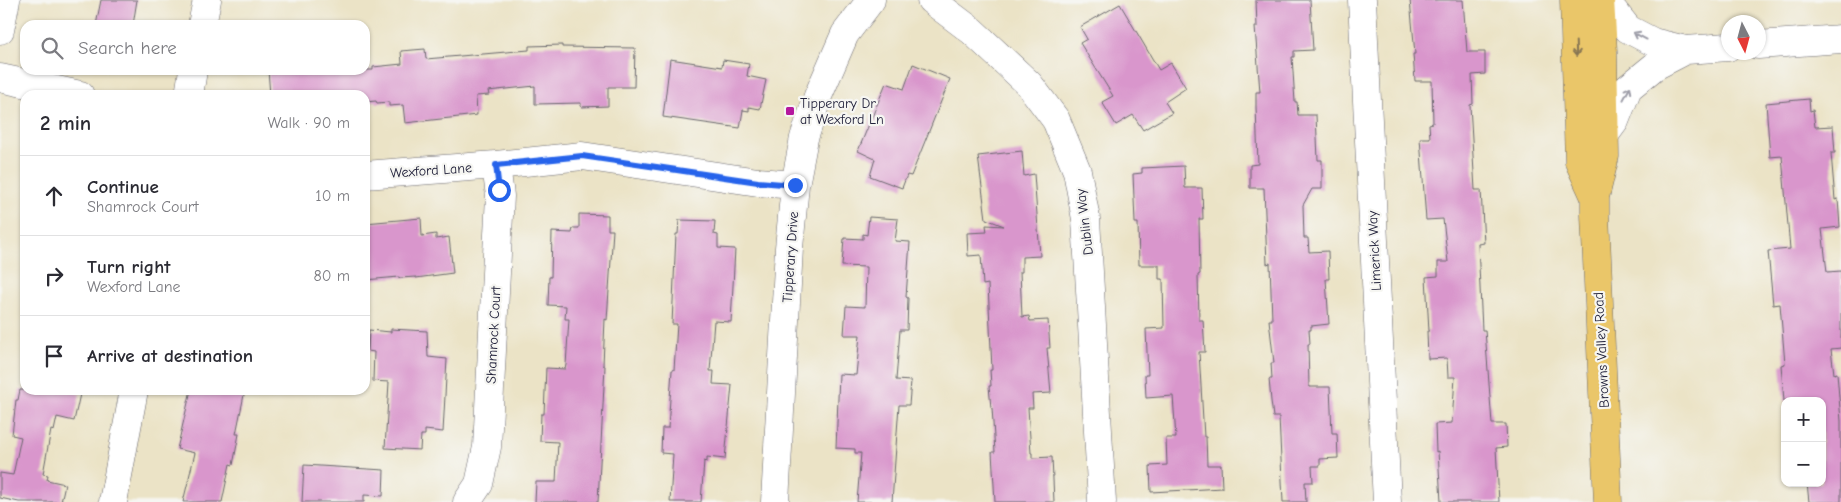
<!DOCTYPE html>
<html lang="en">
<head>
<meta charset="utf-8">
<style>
	:root { --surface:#fff; --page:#f7f7f7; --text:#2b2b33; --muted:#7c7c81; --line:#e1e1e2 }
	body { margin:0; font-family:"Comic Neue",sans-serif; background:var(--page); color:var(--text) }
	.controls { position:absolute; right:15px; bottom:15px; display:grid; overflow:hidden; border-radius:10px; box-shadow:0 1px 4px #0004 }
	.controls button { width:45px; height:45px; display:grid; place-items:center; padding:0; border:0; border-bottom:1px solid var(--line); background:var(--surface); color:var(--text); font:25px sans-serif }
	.compass { position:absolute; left:1721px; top:15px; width:45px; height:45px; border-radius:50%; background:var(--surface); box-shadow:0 1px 4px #0004; rotate:174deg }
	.stop { position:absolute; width:15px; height:15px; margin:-11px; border:4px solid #2563eb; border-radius:50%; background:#fff }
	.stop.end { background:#2563eb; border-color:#fff; box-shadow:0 1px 5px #0008 }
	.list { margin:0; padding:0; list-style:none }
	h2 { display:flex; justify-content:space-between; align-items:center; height:65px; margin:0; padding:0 20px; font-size:21px }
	h2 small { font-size:16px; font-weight:400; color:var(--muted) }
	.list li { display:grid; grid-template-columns:32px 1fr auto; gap:15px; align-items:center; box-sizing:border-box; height:80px; padding:0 20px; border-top:1px solid var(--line) }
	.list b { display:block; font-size:19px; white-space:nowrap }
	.list p { margin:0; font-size:16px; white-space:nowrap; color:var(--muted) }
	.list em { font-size:16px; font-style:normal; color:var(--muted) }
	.icon { flex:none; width:28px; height:28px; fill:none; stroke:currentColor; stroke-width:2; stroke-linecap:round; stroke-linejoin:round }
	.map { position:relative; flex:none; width:1841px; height:502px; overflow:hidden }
	.search { position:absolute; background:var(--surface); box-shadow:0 1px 4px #0004; left:20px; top:20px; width:350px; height:55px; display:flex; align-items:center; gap:12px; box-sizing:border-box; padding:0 18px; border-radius:15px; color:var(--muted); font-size:19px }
	.panel { position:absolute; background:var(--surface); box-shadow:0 1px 4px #0004; left:20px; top:90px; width:350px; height:305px; border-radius:15px }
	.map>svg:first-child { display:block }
	.building { fill:#d996cc }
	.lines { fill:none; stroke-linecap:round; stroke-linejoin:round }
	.minor-casing { stroke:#68666c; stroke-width:29 }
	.major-casing { stroke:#68666c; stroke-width:29 }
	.minor { stroke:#fff; stroke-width:28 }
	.major { stroke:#eac669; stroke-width:28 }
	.oneway { stroke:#9c9ca7 }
	.oneway2 { stroke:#867452 }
	.route { stroke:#2563eb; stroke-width:6 }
	.poi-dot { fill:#b5179e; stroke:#f6f6f2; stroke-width:2 }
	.labels { text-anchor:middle; stroke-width:4.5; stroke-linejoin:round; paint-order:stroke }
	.poi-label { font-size:14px; fill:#22223b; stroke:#f6f6f2; text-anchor:start }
	.street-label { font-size:14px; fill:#22223b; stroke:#f6f6f2 }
</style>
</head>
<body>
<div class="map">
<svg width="1841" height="502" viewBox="0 0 1841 502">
	<rect width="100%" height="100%" fill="#f6f6f2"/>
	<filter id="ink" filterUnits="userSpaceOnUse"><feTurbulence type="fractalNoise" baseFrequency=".02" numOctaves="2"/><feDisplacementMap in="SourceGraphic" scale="10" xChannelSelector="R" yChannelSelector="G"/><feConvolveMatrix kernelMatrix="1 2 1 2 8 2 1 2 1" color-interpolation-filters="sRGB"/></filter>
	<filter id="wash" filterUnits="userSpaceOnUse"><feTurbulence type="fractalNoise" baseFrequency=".0096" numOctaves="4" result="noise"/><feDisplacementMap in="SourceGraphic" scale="20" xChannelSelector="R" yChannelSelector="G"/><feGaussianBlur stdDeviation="1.12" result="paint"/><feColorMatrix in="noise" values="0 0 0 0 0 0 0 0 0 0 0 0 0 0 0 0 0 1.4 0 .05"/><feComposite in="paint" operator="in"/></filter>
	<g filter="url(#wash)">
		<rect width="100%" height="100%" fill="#ebe3c6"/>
		<g id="blocks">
			<path class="building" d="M101 0H137L133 25H96Z
				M1256 0H1310L1313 50 1294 51V57H1292L1295 102H1297L1298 115H1316L1318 160H1322V189H1312L1303 205 1304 238H1308L1309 252 1328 251 1329 279H1326L1329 324 1311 326V330H1309L1310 344H1308L1309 387H1330L1332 433H1337L1338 458 1320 459V466H1312L1313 482H1305L1306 502H1283L1279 417H1273L1271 401 1269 379H1272L1271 363H1274L1269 320H1272L1270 263 1267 264 1264 188H1250V165L1258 164 1256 107V92H1260L1255 27H1257Z
				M1410 0H1463L1467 52H1485V74L1472 75 1473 104 1470 105 1475 190H1481L1484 243 1478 244 1482 330H1485L1492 424H1506L1507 447 1496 448 1499 502H1441L1438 451 1436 452 1435 424 1452 423 1455 377H1448L1447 358 1428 359 1427 331H1429L1426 277 1438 276V262H1448L1443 219 1426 220 1420 138H1430L1429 124 1433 123 1432 81H1415L1413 54H1415Z
				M1120 4 1159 70 1171 63 1186 88 1165 102 1172 113 1143 130 1133 115 1116 125 1102 102 1113 96 1080 43 1087 39 1080 27Z
				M562 45V47L635 48 634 87H608V106L581 107V103L535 104V86L488 91 489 95 476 96 477 115 405 123 403 105 389 106V102L377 103 376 101 365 102V95H270L268 70H373V67L402 64 401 51 425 49 426 59 529 50V46Z
				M670 59 722 67 723 60 749 64 747 76 766 80 760 109 749 107V111L743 110 740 128 663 117Z
				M913 64 950 79 911 176 907 175 902 188 870 176 875 159 858 151 886 83 904 89Z
				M1809 99 1810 111 1813 110 1815 127 1833 126 1835 153H1831L1835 200 1838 199 1840 227 1822 229 1827 272 1841 271V348L1831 349 1834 374 1837 373 1841 421V502H1809L1807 483H1822V401H1784L1781 365 1785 364 1780 304 1773 305 1768 251 1790 249 1782 156 1770 157 1766 103Z
				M1022 151 1024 176 1034 174 1040 256 1022 257V272H1020L1022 317 1029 316 1030 321 1048 320 1050 348H1047L1051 393 1032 394 1033 408H1028L1031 453H1032V458L1052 457 1054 502H995L992 452H995L992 408H991L989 386H991L990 370H992L988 284 983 285 981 255 968 256 967 233 987 232 986 225 1004 226 986 219 978 156Z
				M1184 166 1185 188H1202L1203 219H1199L1200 274 1198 275 1199 320H1203L1205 352H1199L1204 437H1206L1207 465H1221L1222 488 1151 492 1150 466 1167 465 1166 438H1176L1173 396 1146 398 1145 375H1148L1146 329 1164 328 1163 279H1159V265H1139L1138 223H1135L1133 174 1142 173V168Z
				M579 214 608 215V230H613L607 320 605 319 603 365 605 366 598 502H535L536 482H556L558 442 540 441 541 414H544L546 368 565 369 566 365 569 319H565L566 306 548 305 549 277H551L552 232 572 233 573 228H579Z
				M869 217 898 219 895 241 910 242 906 297 908 298 907 330H900L896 380 911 381 909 405H899L892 502H857L861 453H855V449L836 448 839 374 856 375 860 335H844L846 306 865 307 866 267 842 266 844 238 863 239V234L867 235Z
				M421 218 422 236 436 234V239L449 237 453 273 416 278V277L400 278 399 277 365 280V223Z
				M679 220 715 221 714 234 718 235V248L735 249 731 322 714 321 710 371H714L713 384 732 385 725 459 707 457V462L704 461 701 502H670L673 454 661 453 662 428H668L672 370H674L677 324H672L676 234H678Z
				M391 329 427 331 428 357 447 359 443 432 425 430V435H421L420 450 385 448 389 382 373 381 374 352 368 351 369 330 391 332Z
				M20 390H62L80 394 74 421 57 417 54 431 51 430 43 474 48 475 47 480 65 484 61 502H19L0 498V473L13 475 21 437 12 435 16 400H18Z
				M191 390H245L236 434H239L233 465 230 464 222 502H183L195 453 177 449Z
				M304 465 384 470 383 496 364 495V502H302Z"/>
		</g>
	</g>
	<g filter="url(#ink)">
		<use href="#blocks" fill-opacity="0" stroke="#68666c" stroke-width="1"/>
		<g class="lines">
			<g class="minor-casing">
				<path id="minor" d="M931 0 972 31 1029 84 1056 120 1077 171 1086 219 1102 502
					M1362 0 1387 502
					M1605 0 1628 29 1653 42 1686 50
					M202 25 207 0
					M0 30 6 0
					M1758 45 1841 39
					M0 78 80 95
					M189 95 193 70
					M1604 136 1615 121 1628 88 1655 66 1686 50 1728 47
					M365 175 496 165 582 156 758 182 795 185
					M113 502 134 390
					M467 502 479 484 487 447 500 196 496 165
					M775 502 789 248 795 185 804 138 818 96 845 34 871 0"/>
			</g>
			<g class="major-casing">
				<path id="major" d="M1574 0 1579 162 1595 197
					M1600 0 1603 52 1605 156 1595 197V215L1608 502"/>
			</g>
			<use href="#minor" class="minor"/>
			<use href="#major" class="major"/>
		</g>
		<defs><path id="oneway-shaft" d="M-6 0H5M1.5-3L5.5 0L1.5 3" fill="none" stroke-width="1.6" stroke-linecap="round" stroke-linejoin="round" transform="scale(1.25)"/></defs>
		<g class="oneway">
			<use href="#oneway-shaft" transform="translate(1640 36) rotate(-152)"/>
			<use href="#oneway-shaft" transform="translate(1627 93) rotate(-62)"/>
		</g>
		<use class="oneway2" href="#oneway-shaft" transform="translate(1576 49) rotate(88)"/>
	</g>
	<g class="lines" filter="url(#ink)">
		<path class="route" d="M499 190 496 165 582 156 758 182 795 185"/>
	</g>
	<rect class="poi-dot" x="785" y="106" width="10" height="10" rx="2.5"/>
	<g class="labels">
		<g class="poi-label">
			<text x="800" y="108">Tipperary Dr<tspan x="800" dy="16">at Wexford Ln</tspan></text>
		</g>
		<g class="street-label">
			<text transform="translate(431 170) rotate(-4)" y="5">Wexford Lane</text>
			<text transform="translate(1084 222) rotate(-97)" y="5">Dublin Way</text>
			<text transform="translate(1374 251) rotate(-93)" y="5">Limerick Way</text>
			<text transform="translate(790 257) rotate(-86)" y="5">Tipperary Drive</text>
			<text transform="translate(493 335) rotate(-87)" y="5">Shamrock Court</text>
			<text transform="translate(1601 350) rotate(-93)" y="5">Browns Valley Road</text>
		</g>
	</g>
</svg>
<div class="controls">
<button>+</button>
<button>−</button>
</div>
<svg class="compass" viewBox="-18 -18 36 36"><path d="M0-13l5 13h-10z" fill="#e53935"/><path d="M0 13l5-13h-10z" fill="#7c7c81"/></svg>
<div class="stop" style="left:499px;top:190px"></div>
<div class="stop end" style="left:795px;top:185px"></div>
<div class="search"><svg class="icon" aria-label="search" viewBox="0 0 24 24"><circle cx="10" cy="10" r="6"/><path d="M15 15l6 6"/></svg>Search here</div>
<section class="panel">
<h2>2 min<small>Walk · 90 m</small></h2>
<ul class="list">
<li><svg class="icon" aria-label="ahead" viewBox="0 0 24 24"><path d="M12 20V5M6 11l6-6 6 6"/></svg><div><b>Continue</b><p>Shamrock Court</p></div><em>10 m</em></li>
<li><svg class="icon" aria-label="right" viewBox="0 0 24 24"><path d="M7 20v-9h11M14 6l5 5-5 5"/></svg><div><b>Turn right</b><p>Wexford Lane</p></div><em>80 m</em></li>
<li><svg class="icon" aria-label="arrive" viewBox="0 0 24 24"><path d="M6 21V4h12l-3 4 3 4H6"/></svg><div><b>Arrive at destination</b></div></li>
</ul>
</section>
</div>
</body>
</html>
